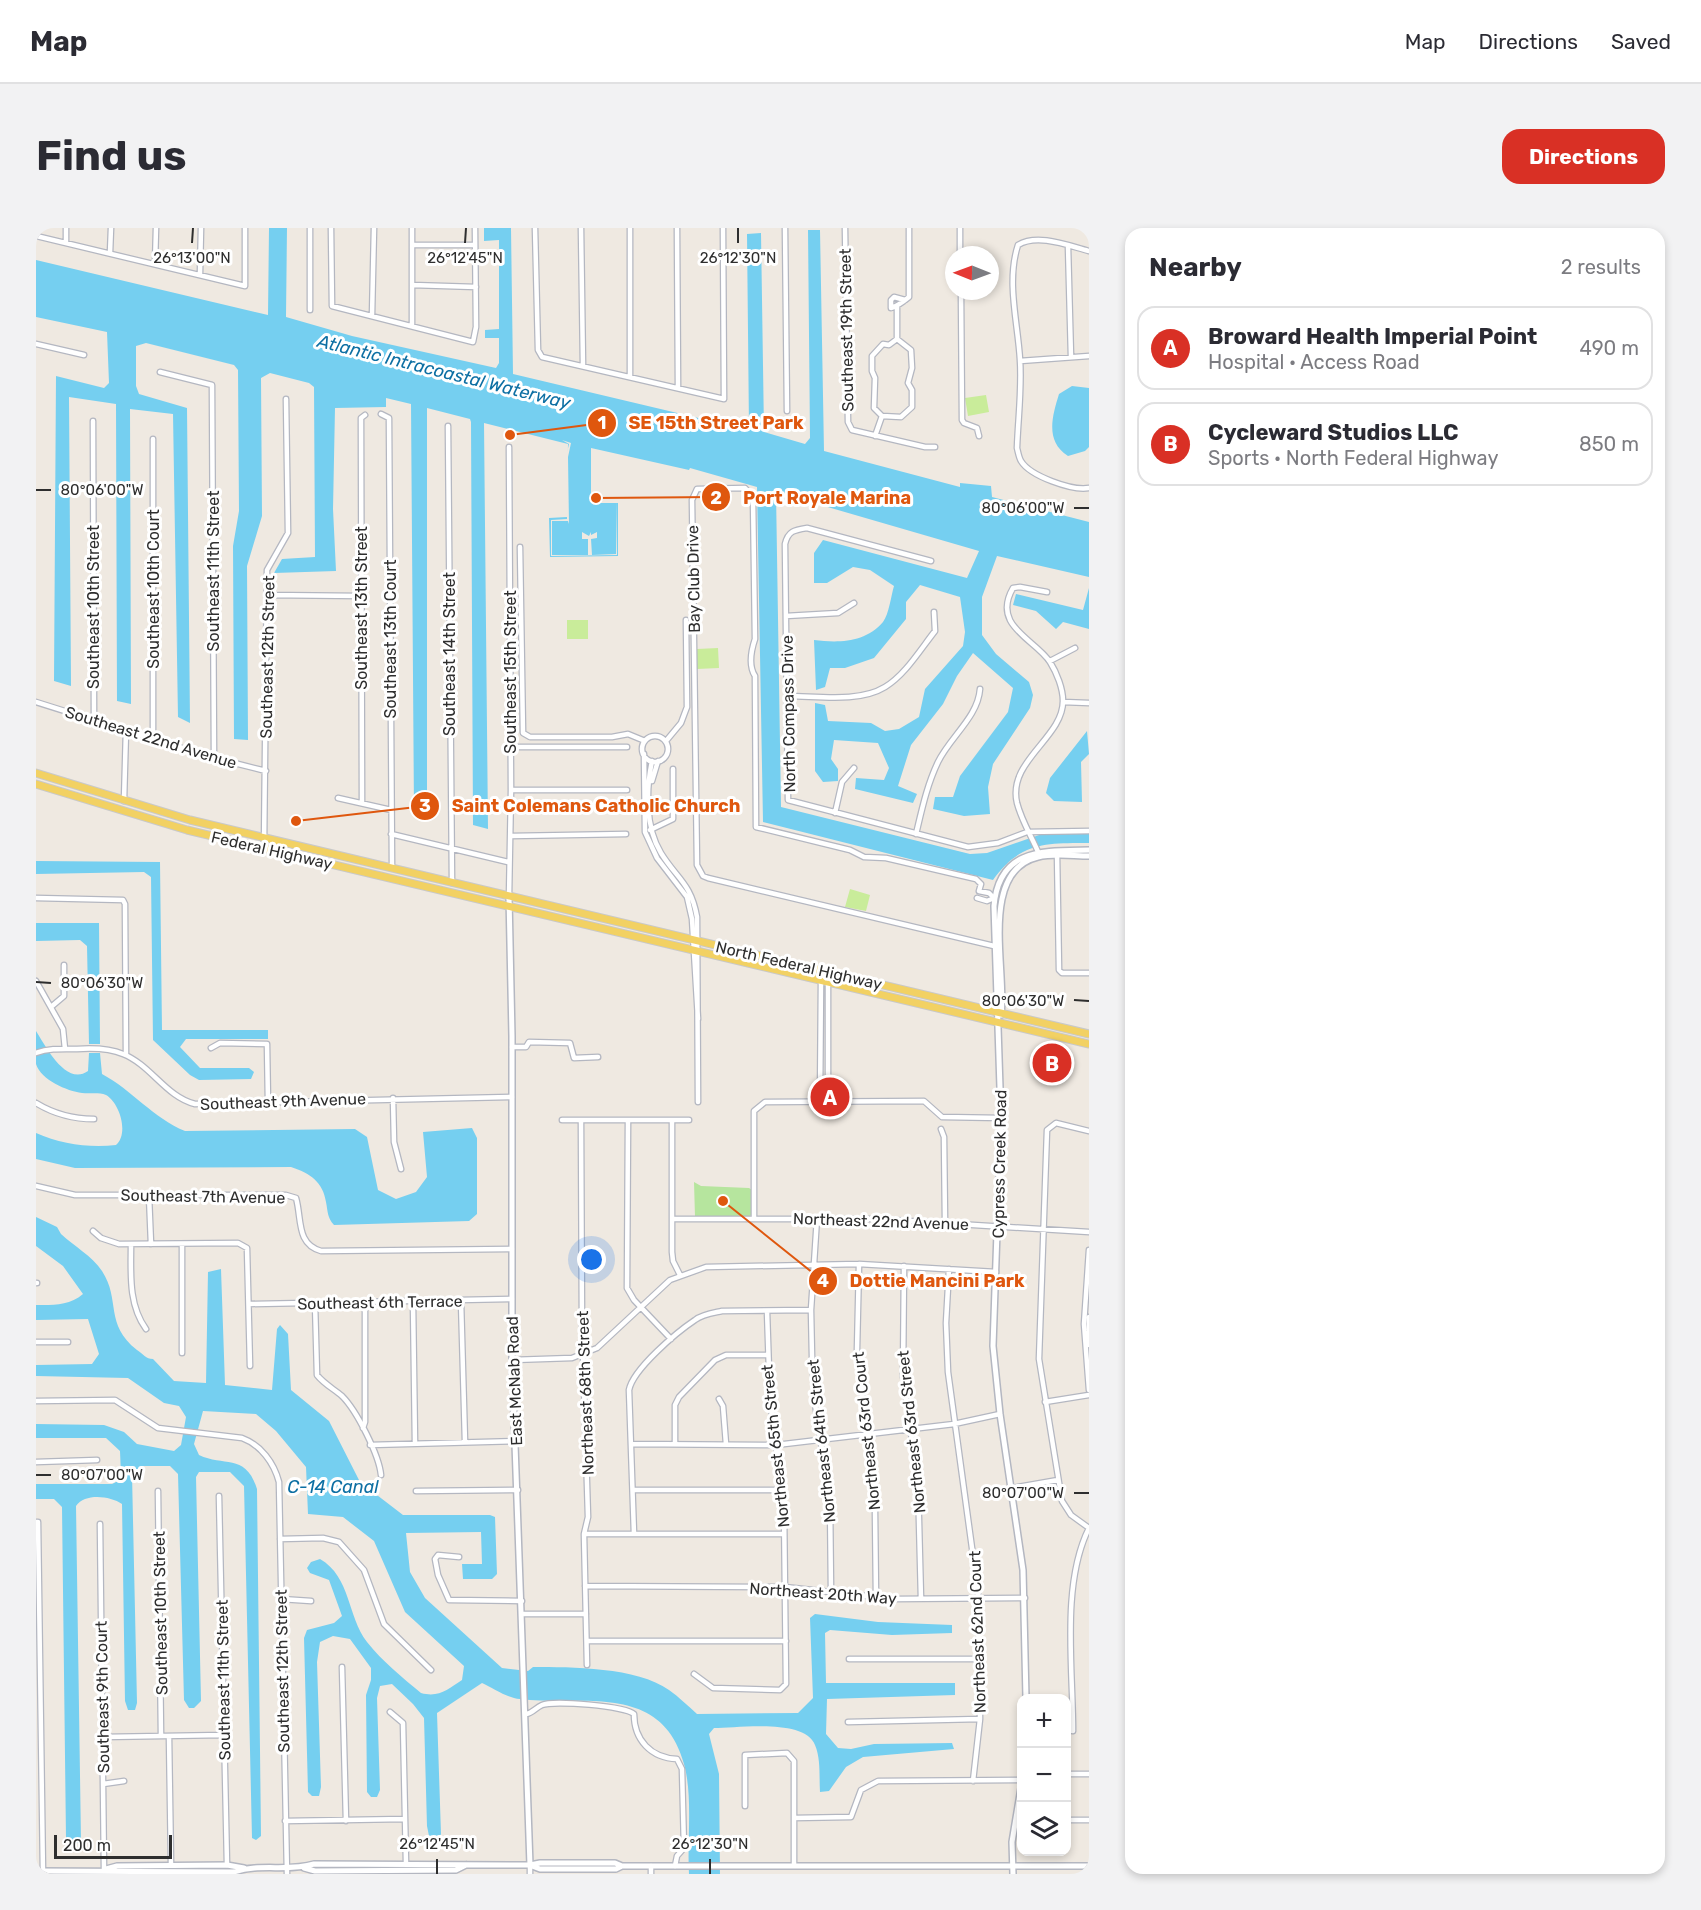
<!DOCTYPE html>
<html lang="en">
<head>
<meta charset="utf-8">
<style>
	:root { --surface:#fff; --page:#f2f2f3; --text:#2b2b33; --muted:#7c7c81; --line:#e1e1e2; --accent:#d93025 }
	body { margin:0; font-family:Rubik,sans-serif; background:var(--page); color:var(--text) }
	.controls { position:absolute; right:18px; bottom:18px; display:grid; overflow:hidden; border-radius:12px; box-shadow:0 3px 9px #0003 }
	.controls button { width:54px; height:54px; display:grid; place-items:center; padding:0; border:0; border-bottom:2px solid var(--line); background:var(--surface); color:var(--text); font:30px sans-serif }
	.compass { position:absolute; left:909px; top:18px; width:54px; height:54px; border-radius:50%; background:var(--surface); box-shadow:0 3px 9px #0003; rotate:271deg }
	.scale { position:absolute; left:18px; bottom:15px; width:118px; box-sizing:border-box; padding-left:6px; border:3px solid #2e2e2e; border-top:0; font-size:16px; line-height:21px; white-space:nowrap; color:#2e2e2e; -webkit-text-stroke:4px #fff; paint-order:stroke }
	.you { position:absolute; left:556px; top:1032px; width:21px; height:21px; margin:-15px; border:4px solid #fff; border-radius:50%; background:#1a73e8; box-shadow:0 0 0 9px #1a73e833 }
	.badge { display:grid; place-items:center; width:39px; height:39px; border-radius:50%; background:var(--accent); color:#fff; font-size:20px; font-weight:700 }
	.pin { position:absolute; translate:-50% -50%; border:3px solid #fff; box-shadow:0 2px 6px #0006 }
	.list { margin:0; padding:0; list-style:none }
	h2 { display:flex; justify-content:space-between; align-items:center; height:78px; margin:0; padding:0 24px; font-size:26px }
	h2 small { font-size:20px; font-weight:400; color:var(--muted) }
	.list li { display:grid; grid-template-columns:39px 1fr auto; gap:18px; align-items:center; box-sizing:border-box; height:84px; margin:0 12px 12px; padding:0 12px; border:2px solid var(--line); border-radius:18px }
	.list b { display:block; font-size:22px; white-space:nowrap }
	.list p { margin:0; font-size:20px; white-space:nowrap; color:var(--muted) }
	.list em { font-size:20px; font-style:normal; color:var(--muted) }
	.icon { flex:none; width:33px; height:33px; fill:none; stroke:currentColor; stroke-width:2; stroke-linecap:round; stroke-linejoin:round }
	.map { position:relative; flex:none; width:1053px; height:1646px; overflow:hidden; border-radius:18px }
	header { display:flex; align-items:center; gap:36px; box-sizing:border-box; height:84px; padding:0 30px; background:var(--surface); border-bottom:2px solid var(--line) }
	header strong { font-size:28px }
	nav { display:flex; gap:33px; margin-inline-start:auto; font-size:21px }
	.intro { display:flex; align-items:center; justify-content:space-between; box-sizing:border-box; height:144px; padding:0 36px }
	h1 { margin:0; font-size:42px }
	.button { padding:15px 27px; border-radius:18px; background:var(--accent); color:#fff; font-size:21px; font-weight:700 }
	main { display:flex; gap:36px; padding:0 36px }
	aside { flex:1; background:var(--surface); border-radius:18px; box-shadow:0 3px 9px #0003 }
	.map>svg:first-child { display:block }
	.green { fill:#b6e59e }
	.pitch { fill:#c9ec9a }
	.water { fill:#75cff0 }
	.pier { fill:#efe9e1 }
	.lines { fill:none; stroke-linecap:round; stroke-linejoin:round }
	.minor-casing { stroke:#b4b7c1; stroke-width:7 }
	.tertiary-casing { stroke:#b4b7c1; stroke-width:8 }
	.primary-casing { stroke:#c9c9c9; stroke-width:9 }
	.minor { stroke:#fff; stroke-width:4.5 }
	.tertiary { stroke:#fff; stroke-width:5 }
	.primary { stroke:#f2d163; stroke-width:7 }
	.ticks { fill:none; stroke:#2e2e2e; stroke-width:2 }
	.labels { text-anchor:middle; stroke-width:6; stroke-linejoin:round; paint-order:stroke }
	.street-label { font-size:16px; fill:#2e2e2e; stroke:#fff }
	.water-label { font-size:18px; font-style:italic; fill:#0d6fa3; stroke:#fff }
	.ticks-label { font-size:15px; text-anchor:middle; fill:#2e2e2e; stroke:#fff; stroke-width:6; stroke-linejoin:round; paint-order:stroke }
	.leader { fill:none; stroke:#df570e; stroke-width:2 }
	.callout-dot { fill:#df570e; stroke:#fff; stroke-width:2 }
	.mark-label { font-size:18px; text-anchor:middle; font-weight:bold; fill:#fff }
	.callout-label { font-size:18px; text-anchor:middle; font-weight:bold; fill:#df570e; stroke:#fff; stroke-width:6; stroke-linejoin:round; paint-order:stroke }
</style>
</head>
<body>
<header>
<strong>Map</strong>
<nav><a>Map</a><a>Directions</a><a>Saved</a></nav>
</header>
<div class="intro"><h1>Find us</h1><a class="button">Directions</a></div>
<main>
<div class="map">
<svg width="1053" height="1646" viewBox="0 0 1053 1646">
	<rect width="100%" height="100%" fill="#efe9e1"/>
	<path class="green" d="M658 954 665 958 713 960 716 962V986L713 989H659Z"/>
	<path class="pitch" d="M950 167 953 184 932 188 929 170Z
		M531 392H552V411H531Z
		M682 420 683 440 661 441V421Z
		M814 661 834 667 830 683 809 679Z"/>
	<path class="water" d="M233 0H251L250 89 316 108 460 140 463 135V110H449V102L463 101V12L448 13V0H475L477 146 713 202 711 6 725 5 728 204 769 216 774 210 772 2H784L788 223 924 259V255L955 258 956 269 1053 294V349L961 328 946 369V407L960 426 993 454 997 467 994 480 957 536 952 559 954 586 928 588 897 581 899 569H917L924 548 972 484 977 460 937 425 921 448 907 476 875 517 862 558 881 566 877 575 819 561 820 550 848 552 853 540 842 515 798 512 795 531 802 541V553L787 554 779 543V475L789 477 792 493 835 495 849 503 863 501 883 489 889 461 927 418 929 404 924 369 884 357 870 374V391L838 430 809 440H794L789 459 780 462 778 412C802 415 829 415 847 394 853 386 855 368 858 358L834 342 817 339 791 355H778V325L787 312 931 350 943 323 740 264 745 579 934 626 951 625 1006 606H1053V615C1010 615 984 614 957 652L727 594 721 259 654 240 653 242 555 220V275H582V328L514 329 513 290 531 289 532 216 448 195 452 601 437 597 435 194 434 191 391 180V586L378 584 375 176 350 170V179L299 180 297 281 300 343 238 345 246 331 279 329 278 159 273 155 234 145 225 150 226 288 211 338 212 512 198 511 197 318 203 283 202 142 198 137 110 115 100 118V158L103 166 151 180 154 495 142 489 137 186 94 181 95 476 81 473 80 176 33 169 35 458 18 453 20 148 68 160 73 155 71 104 0 89V32L232 87Z
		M1036 158 1053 160V219L1049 223 1032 228C1009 213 1016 189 1023 166Z
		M1053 360V401L1027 394 1020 401 1000 383 977 377 980 366 1047 382Z
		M1051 503 1053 526 1045 534 1046 574 1018 573 1010 565 1014 550Z
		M0 633 124 634 126 802H232V811H150L144 819 164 840H213L218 844 215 851 163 852 154 847 117 812 115 649 108 644 0 646Z
		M0 695H63L64 816H53L51 718 44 712 0 713Z
		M0 803C9 817 30 859 52 843L53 825H64L66 846C96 862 117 890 149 903L319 901 331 909 342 962 360 971 380 964 391 949 387 904 436 900 441 910V986L433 993 298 997C291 989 292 984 290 974 287 954 274 945 255 939L39 940 0 931V905C25 916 53 920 80 917 93 906 84 875 70 867 63 864 54 866 46 865 31 863 5 852 0 836 0 827 0 812 0 803Z
		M0 989 21 999 25 1006C38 1018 56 1028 66 1043 85 1072 68 1096 101 1122 107 1126 110 1131 117 1131L138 1153 170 1155 172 1044 185 1041 189 1157 236 1162 241 1101 244 1097 252 1106 255 1162 293 1193 324 1254 367 1287H454L459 1289 461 1346 456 1351H427L426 1336H446L445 1304 370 1305 374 1344 389 1370 466 1440 492 1443 497 1439C535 1439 601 1439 633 1462 643 1469 652 1478 661 1486L762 1485 777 1470 774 1390 779 1386 842 1394 916 1397V1405L856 1407 794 1402 789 1405 790 1455H919V1467L791 1471 790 1506 802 1520 815 1521 838 1516 916 1515 918 1521 827 1529 810 1539 793 1563 784 1564C783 1549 785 1531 779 1517 769 1490 701 1500 678 1500L673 1506 683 1546 684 1646H653C651 1612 657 1568 648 1536 625 1453 545 1479 484 1471 471 1470 457 1460 446 1455L401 1485 405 1606 403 1611 393 1608 391 1598 388 1490 377 1476 356 1456 344 1458 341 1470 344 1562 341 1569H335L331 1564 330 1467 335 1452V1440L314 1411 297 1408 284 1414 281 1434 285 1559 283 1568H276L272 1564 268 1410 271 1402 298 1395 306 1388 293 1352 274 1345 271 1340 275 1334 284 1331C315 1349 311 1388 331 1414 346 1433 367 1450 385 1465 403 1470 412 1461 426 1452L428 1438 369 1384 338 1313 307 1289 272 1286 270 1239 240 1203 220 1186 167 1183 158 1216 163 1227C188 1239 210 1225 221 1261L225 1608 220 1612 216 1610 208 1258 194 1244H163L160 1249 165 1473 158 1480H153L148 1472 142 1246 134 1238H105L96 1246 101 1475 99 1482H92L89 1473 86 1276C74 1268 49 1265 40 1278L45 1614 34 1617 30 1611 26 1279 18 1271H0V1256H76L82 1253 85 1247 84 1223 70 1210H0V1196L68 1197 88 1204 101 1216 138 1223 145 1217 150 1189 143 1178 128 1175 92 1150 0 1148V1137L56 1136 63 1126 52 1091 0 1092V1077C17 1077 33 1078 47 1066L27 1038 0 1018Z"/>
	<path class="pier" d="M526 212 535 215 532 229 533 296 532 293H516V327H552V311H546V304L553 308 555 304V307L561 304V310L555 311 556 327 580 326V272L581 327 515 328V292L531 291 530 229 533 216Z"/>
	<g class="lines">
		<g class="minor-casing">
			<path id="minor" d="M295 0 296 78 437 114 440 99 439 0
				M376 0V98
				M499 0 502 122 506 129 688 171 687 0
				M545 0 547 138
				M594 0V149
				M641 0 642 159
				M749 0 751 183
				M809 0 812 194 816 202 889 219H899
				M924 0V27
				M0 8 209 58V0
				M30 15V0
				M376 17H439
				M1032 18 1035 129
				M1053 23C1033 18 1002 5 982 17 970 54 982 95 984 132 986 161 982 191 981 220 982 224 983 230 985 233 994 248 1036 263 1053 260
				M74 25 75 0
				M119 36 120 0
				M164 46 165 0
				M376 57 440 59
				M925 63 926 192 928 195 941 200 943 208
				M869 72 858 69 855 72V80C862 78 867 74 873 69V0
				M274 82V0
				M336 88 338 0
				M861 111V78
				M0 116 48 127
				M984 133 1053 128
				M124 144 176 157 178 530
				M345 186 353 190 356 640
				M846 188 865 189 876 179V162L872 155 876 140 875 122 861 111
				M57 193 58 492
				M412 198 416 655
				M839 208 846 188 838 180 839 150 836 143V128L847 116 853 117 861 111
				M473 219 475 562 473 669
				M484 319 487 505 494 509H576L592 506 609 513
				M895 333 771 300C758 302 752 303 749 316L752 572 932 619 962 615 991 604 1053 603
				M231 367 325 368
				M750 388 802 385 818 375
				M1014 433 1039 420
				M752 468C781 468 823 475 849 459 869 447 884 422 899 403L898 384
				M0 474 178 530 230 543
				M1027 474 1053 475
				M606 521a13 13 0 1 1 26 0a13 13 0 1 1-26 0Z
				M117 511V211
				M630 513 645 495 651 479 650 392
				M475 519H591
				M608 526 609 604 621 630 651 669 656 691 662 791
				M616 533C610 561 609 599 625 625 641 651 655 655 661 689L662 874
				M616 553 622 533
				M475 562H591
				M302 570 355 582
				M88 573 90 502
				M326 575 325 190 329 187
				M799 585 806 554 818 540
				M614 602 637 591V541
				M355 606 472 634
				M880 606C886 581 891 557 902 534 914 509 942 489 944 461
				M475 608 590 606
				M228 620 231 342 252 305 250 171
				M1021 625 1023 742 1026 745H1053
				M1003 626C996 609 986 594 981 575 971 533 1027 510 1027 473 1027 461 1021 445 1014 434 999 411 955 398 977 360L984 359 1011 364
				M0 670 87 672 89 676 90 827
				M941 670 951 673 958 670 953 665 943 663 945 656 940 651 850 630 828 629 814 622 720 599 719 448C712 437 715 423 719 411L717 269 709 260 661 261 656 272 661 637 667 648 672 650 958 718
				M0 753 27 801 29 821
				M792 754V873
				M15 779 28 768V737
				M476 819H490L493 814 534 815 538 830 562 829
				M175 820 184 815 231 816 232 875
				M0 825C13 820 27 821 41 821 57 820 73 820 87 826 115 837 130 869 159 876L476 869
				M357 870 358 914 365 941
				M784 873 785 752
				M0 875C18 886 36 891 58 891
				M526 892H653
				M545 892 546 1105 550 1121 547 1126 552 1289 548 1306 551 1437
				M592 892 591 1060 598 1072 635 1111
				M636 892V1024L637 1033 644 1047
				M905 901 908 909 909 994
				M0 958 39 967H250L260 970C266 991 260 1016 285 1023L476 1021
				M113 968 115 1016
				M781 990 775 1082 776 1129 779 1176 794 1273 795 1363
				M637 991H841L1053 1004
				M718 991V883L729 874 888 873 906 889 965 890
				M57 1003 65 1010 83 1016 202 1015 211 1020 214 1138
				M95 1016C95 1045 92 1076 110 1101
				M1053 1022 1048 1096 1053 1162
				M823 1036 821 1122 839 1282 840 1369
				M868 1038 867 1148 882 1255 885 1371
				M913 1041 910 1095 912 1144 942 1364 944 1491 937 1553
				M0 1055H1
				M425 1073 429 1214
				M377 1074 379 1216
				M279 1075 281 1147C288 1156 298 1161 306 1168 321 1183 343 1227 345 1247
				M213 1076 476 1071
				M1053 1089V1117
				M0 1114H32
				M146 1125V1016
				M476 1132 536 1130 561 1120 634 1052 670 1039 823 1036 960 1044
				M683 1171 687 1178 690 1216
				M0 1173 79 1172 122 1200 206 1210C225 1217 238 1235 243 1254L251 1646
				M1009 1174 1053 1167
				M327 1200 329 1194V1074
				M595 1216 740 1217 918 1196 964 1186
				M639 1216V1177L643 1169 679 1132 690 1127H730
				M334 1217 480 1213
				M0 1234 61 1232
				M976 1260 1022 1252
				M597 1262H746
				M122 1263 125 1508
				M380 1263 482 1262
				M183 1268 191 1637
				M0 1294H2L7 1646
				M64 1296 68 1642
				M1053 1300 1035 1287 1026 1273 1003 1131 1011 902 1020 895 1053 903
				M548 1306H748
				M598 1306 593 1162C597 1141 641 1104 659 1092 667 1086 677 1085 686 1083L775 1082
				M244 1311 287 1310 303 1314 328 1342 348 1396 395 1442
				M423 1329 402 1327 399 1331 402 1347 413 1372 486 1373
				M549 1358 749 1359 858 1371 989 1370
				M245 1371 275 1373
				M486 1386H550
				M551 1413H750
				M813 1431H945
				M306 1439 310 1593
				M658 1446 677 1460 744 1462 750 1456 748 1279 734 1172 731 1083
				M354 1484 367 1495 370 1635
				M490 1486C497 1485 499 1480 506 1477 517 1472 590 1478 598 1486 598 1512 615 1530 641 1531L646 1541 648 1620 641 1628 639 1638
				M812 1494 944 1491
				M1030 1502 1037 1503C1037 1440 1025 1356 1053 1300
				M133 1508 135 1637
				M67 1509 188 1507
				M1030 1546H1053
				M67 1556 88 1553
				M709 1578V1527L751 1525 758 1533V1637
				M758 1590 815 1589 825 1562 842 1553 986 1552
				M1030 1592H1053
				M249 1593 369 1591
				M494 1637V1646
				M615 1638V1646"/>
		</g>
		<g class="tertiary-casing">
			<path id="tertiary" d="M473 669 476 808V1132L494 1637
				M965 787C971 743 942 643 1002 629 1018 625 1037 628 1053 628
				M990 1470 987 1342 964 1186 957 1118 965 890 958 678C963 619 1009 623 1053 622
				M496 1638 504 1641H580L586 1638H1053
				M268 1640 279 1643 420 1642 430 1637
				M70 1641 81 1638 191 1637 208 1640
				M0 1643 198 1644C224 1635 252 1644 278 1636L494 1637 504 1635H579L586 1638
				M977 1646 976 1614 986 1554"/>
		</g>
		<g class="primary-casing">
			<path id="primary" d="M0 545 154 592 1053 806
				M0 556 151 602 1053 816"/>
		</g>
		<use href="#minor" class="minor"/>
		<use href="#tertiary" class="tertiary"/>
		<use href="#primary" class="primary"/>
	</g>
	<path class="ticks" d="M156 15 157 0M429 15 430 0M702 15V0M0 262H15M1038 280H1053M0 754 15 755M1038 772 1053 773M0 1247H15M1038 1265H1053M401 1646V1631M674 1646V1631"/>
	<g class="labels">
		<g class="street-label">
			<text transform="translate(810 102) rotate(-91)" y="6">Southeast 19th Street</text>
			<text transform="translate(177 343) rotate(-90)" y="6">Southeast 11th Street</text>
			<text transform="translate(657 351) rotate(-91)" y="6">Bay Club Drive</text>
			<text transform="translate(117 361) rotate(-90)" y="6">Southeast 10th Court</text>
			<text transform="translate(57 379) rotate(-90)" y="6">Southeast 10th Street</text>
			<text transform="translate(325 380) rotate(-90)" y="6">Southeast 13th Street</text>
			<text transform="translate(354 411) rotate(-90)" y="6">Southeast 13th Court</text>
			<text transform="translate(413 426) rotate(-90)" y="6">Southeast 14th Street</text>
			<text transform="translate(231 429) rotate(-89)" y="6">Southeast 12th Street</text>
			<text transform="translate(474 444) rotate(-90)" y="6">Southeast 15th Street</text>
			<text transform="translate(752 486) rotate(-91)" y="6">North Compass Drive</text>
			<text transform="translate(115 509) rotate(17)" y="6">Southeast 22nd Avenue</text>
			<text transform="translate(236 622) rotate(13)" y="6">Federal Highway</text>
			<text transform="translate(763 737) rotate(13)" y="6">North Federal Highway</text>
			<text transform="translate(247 873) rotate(-2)" y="6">Southeast 9th Avenue</text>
			<text transform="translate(963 936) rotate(-89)" y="6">Cypress Creek Road</text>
			<text transform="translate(167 968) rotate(1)" y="6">Southeast 7th Avenue</text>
			<text transform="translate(845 993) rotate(2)" y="6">Northeast 22nd Avenue</text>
			<text transform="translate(344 1074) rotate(-1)" y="6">Southeast 6th Terrace</text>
			<text transform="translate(478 1153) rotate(-92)" y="6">East McNab Road</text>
			<text transform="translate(549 1165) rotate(-92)" y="6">Northeast 68th Street</text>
			<text transform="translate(830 1203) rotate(-96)" y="6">Northeast 63rd Court</text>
			<text transform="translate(875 1204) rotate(-96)" y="6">Northeast 63rd Street</text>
			<text transform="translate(785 1213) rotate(-96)" y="6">Northeast 64th Street</text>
			<text transform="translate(739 1218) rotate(-96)" y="6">Northeast 65th Street</text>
			<text transform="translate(787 1365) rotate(4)" y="6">Northeast 20th Way</text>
			<text transform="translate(124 1385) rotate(-91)" y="6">Southeast 10th Street</text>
			<text transform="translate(941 1404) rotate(-92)" y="6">Northeast 62nd Court</text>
			<text transform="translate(246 1443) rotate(-91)" y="6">Southeast 12th Street</text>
			<text transform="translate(187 1452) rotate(-91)" y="6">Southeast 11th Street</text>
			<text transform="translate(66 1469) rotate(-91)" y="6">Southeast 9th Court</text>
		</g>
		<g class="water-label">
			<text transform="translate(408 144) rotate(14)" y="6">Atlantic Intracoastal Waterway</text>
			<text x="297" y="1265">C-14 Canal</text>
		</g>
	</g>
	<g class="ticks-label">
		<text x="156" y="35">26°13'00"N</text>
		<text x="429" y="35">26°12'45"N</text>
		<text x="702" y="35">26°12'30"N</text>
		<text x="66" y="267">80°06'00"W</text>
		<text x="987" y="285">80°06'00"W</text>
		<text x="66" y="760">80°06'30"W</text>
		<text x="987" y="778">80°06'30"W</text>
		<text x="66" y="1252">80°07'00"W</text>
		<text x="987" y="1270">80°07'00"W</text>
		<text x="401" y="1621">26°12'45"N</text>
		<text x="674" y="1621">26°12'30"N</text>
	</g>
	<path class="leader" d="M474 207L566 195M560 270L680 269M260 593L389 578M687 973L787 1053"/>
	<g class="callout-dot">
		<circle cx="474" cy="207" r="6"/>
		<circle cx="560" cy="270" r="6"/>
		<circle cx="260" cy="593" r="6"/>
		<circle cx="687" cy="973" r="6"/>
		<circle cx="566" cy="195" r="15"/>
		<circle cx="680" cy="269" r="15"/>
		<circle cx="389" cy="578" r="15"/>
		<circle cx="787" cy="1053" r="15"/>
	</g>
	<g class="mark-label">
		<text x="566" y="201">1</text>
		<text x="680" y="276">2</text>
		<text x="389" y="584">3</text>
		<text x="787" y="1059">4</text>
	</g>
	<g class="callout-label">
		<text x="680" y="201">SE 15th Street Park</text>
		<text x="791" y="276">Port Royale Marina</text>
		<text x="560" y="584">Saint Colemans Catholic Church</text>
		<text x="901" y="1059">Dottie Mancini Park</text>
	</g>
</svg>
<div class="controls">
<button>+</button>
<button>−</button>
<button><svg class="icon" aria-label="layers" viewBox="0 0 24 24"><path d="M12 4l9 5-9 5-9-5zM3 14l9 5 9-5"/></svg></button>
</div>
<svg class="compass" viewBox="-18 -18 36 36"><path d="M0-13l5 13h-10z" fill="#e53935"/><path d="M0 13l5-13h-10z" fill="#7c7c81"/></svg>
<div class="scale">200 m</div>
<div class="you"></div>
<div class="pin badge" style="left:794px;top:869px">A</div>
<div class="pin badge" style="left:1016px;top:835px">B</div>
</div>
<aside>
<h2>Nearby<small>2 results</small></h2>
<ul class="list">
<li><span class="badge">A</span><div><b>Broward Health Imperial Point</b><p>Hospital · Access Road</p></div><em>490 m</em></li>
<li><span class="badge">B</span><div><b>Cycleward Studios LLC</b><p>Sports · North Federal Highway</p></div><em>850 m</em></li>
</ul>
</aside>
</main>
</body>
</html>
